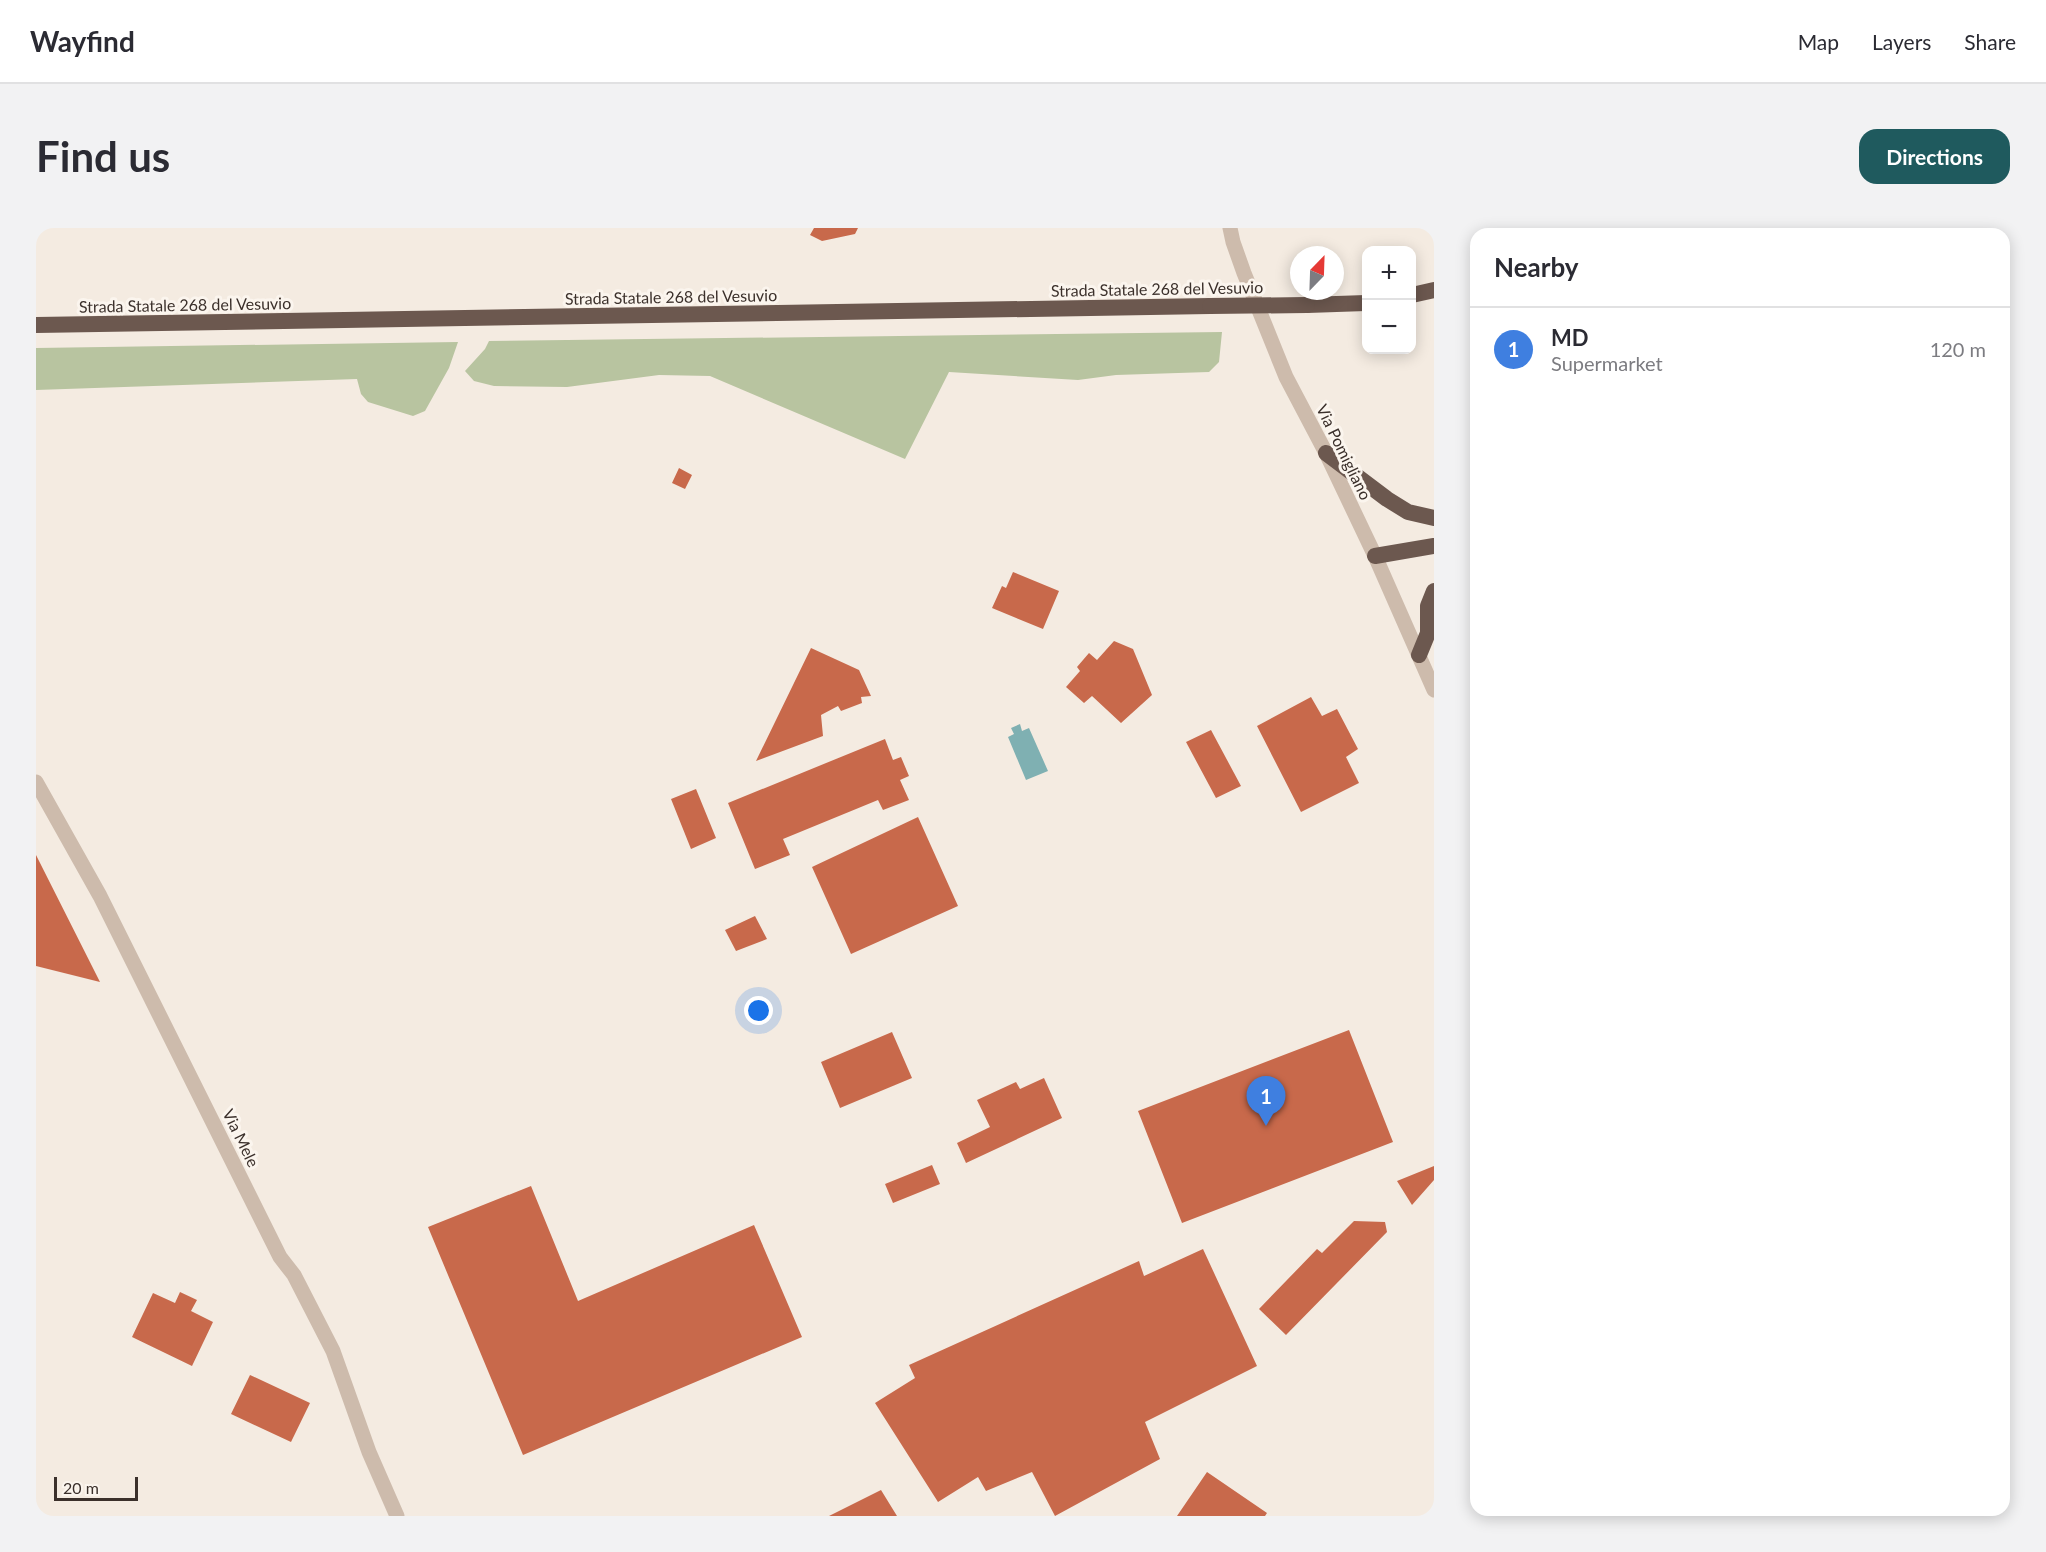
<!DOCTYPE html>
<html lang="en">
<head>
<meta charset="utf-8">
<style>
	:root { --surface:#fff; --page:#f2f2f3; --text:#2b2b33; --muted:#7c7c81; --line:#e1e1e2; --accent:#1f5a5e }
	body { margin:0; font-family:Lato,sans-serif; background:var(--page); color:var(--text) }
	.controls { position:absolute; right:18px; top:18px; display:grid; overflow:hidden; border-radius:12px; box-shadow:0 3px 15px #0003 }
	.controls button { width:54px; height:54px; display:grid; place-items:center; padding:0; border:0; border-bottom:2px solid var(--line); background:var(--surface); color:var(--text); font:30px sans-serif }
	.compass { position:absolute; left:1254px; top:18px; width:54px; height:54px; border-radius:50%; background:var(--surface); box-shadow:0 3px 15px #0003; rotate:23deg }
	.scale { position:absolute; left:18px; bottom:15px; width:84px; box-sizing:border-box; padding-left:6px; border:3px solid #3b302b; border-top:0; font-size:16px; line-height:21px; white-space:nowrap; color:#3b302b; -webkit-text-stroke:4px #fbf5ee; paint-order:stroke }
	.you { position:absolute; left:723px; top:783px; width:21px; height:21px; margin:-15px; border:4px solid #fff; border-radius:50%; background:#1a73e8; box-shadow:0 0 0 9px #1a73e833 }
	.badge { display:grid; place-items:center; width:39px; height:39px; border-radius:50%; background:var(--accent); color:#fff; font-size:20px; font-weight:700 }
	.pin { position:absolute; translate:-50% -50px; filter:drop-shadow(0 2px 3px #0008) }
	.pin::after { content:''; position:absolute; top:32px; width:21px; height:18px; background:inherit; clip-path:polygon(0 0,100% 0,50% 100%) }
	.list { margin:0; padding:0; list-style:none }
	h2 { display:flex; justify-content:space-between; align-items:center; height:78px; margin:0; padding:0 24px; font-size:26px }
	h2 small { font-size:20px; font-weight:400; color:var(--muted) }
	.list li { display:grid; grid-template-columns:39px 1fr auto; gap:18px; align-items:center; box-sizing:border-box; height:84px; padding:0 24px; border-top:2px solid var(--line) }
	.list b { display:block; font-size:22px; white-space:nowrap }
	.list p { margin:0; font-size:20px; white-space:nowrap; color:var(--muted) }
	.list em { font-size:20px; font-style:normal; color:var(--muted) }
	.map { position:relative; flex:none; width:1398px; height:1288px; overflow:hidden; border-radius:18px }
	header { display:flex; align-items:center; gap:36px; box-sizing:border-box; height:84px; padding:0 30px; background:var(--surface); border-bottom:2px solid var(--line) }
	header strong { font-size:28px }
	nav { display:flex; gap:33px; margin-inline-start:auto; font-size:21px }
	.intro { display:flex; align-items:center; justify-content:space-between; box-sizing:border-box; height:144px; padding:0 36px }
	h1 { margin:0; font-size:42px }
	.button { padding:15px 27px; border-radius:18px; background:var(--accent); color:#fff; font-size:21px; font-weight:700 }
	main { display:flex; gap:36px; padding:0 36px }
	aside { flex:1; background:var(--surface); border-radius:18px; box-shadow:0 3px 15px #0003 }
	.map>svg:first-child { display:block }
	.green { fill:#b8c4a0 }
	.water { fill:#7fb0b2 }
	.building { fill:#c8694b }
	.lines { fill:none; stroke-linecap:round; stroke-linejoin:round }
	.minor { stroke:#cdbbac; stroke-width:15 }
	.tertiary { stroke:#cdbbac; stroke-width:15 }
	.trunk { stroke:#6c584f; stroke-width:16 }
	.trunk-bridge { stroke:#6c584f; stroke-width:16 }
	.labels { text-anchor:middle; stroke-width:6; stroke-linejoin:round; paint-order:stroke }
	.street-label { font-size:16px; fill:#3b302b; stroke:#fbf5ee }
</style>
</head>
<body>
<header>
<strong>Wayfind</strong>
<nav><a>Map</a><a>Layers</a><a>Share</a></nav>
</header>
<div class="intro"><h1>Find us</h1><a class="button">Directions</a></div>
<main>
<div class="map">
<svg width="1398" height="1288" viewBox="0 0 1398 1288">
	<rect width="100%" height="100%" fill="#f4ebe1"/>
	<path class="green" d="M1186 104 1183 134 1173 144 1080 147 1042 152 913 144 869 231 674 148 623 147 531 159 458 158 438 153 429 143 449 121 453 113Z
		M422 114 413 140 389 183 377 188 332 174 325 166 321 151 0 162V120Z"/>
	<path class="water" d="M984 496 986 503 993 500 1012 543 990 552 972 509 978 506 975 500Z"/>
	<path class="building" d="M778 0H822L819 6 786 13 774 7Z
		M643 240 656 247 649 261 636 255Z
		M977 344 1023 363 1007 401 956 380 966 358 970 360Z
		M1078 413 1097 421 1116 467 1085 495 1056 468 1048 475 1030 459 1044 443 1041 439 1053 425 1061 432Z
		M775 420 823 442 835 468 825 469 826 475 805 483 802 478 785 487 787 508 720 533Z
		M1275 469 1286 488 1301 481 1322 521 1310 529 1323 555 1265 584 1221 498Z
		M1175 502 1205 558 1180 570 1150 514Z
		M849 511 857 532 865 529 873 548 864 552 873 572 847 582 842 572 747 611 754 627 719 641 692 575Z
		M660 561 680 610 655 621 635 571Z
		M882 589 922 678 815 726 776 639Z
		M0 627 64 754 0 738Z
		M719 688 731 711 700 723 689 702Z
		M1313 802 1357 914 1146 995 1102 883Z
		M856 804 876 850 804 880 785 834Z
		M1008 850 1026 890 930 935 921 915 954 899 941 872 980 854 984 861Z
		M896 937 904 956 857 975 849 956Z
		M1398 938V952L1376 977 1361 953Z
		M495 958 542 1073 718 997 766 1109 487 1227 392 999Z
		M1318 993 1349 994 1351 1004 1250 1107 1223 1081 1281 1021 1286 1025Z
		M1167 1021 1221 1138 1109 1194 1124 1231 1019 1288 996 1244 950 1263 942 1249 902 1274 839 1175 879 1150 873 1137 1103 1033 1108 1048Z
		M144 1064 161 1072 155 1083 177 1094 156 1138 96 1109 117 1065 139 1075Z
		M214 1147 274 1175 255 1214 195 1186Z
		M1171 1244 1231 1285 1229 1288H1141Z
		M845 1262 861 1288H793Z"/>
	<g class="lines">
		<path class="minor" d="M0 554 64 668 244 1029 258 1047 297 1123 333 1224 361 1288"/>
		<path class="tertiary" d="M1194 0 1197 14 1208 45 1250 149 1290 225 1339 328 1398 462"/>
		<path class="trunk" d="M1376 67 1398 62
			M1271 77 1330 75
			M0 97 1174 78
			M1290 225 1351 271 1372 284 1398 290
			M1339 328 1398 318
			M1383 427 1392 405V378L1398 363"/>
		<path class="trunk-bridge" d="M1174 78 1271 77"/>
	</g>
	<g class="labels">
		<g class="street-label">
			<text transform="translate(1121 61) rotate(-1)" y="6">Strada Statale 268 del Vesuvio</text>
			<text transform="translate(635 69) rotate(-1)" y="6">Strada Statale 268 del Vesuvio</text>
			<text transform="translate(149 77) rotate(-1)" y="6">Strada Statale 268 del Vesuvio</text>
			<text transform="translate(1308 224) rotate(64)" y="6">Via Pomigliano</text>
			<text transform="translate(205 910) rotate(64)" y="6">Via Mele</text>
		</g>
	</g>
</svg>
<div class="controls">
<button>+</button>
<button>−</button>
</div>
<svg class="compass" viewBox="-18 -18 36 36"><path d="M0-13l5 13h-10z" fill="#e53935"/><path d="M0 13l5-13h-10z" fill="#7c7c81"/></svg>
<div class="scale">20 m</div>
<div class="you"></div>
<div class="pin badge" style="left:1230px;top:898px;background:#3f7fe0">1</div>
</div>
<aside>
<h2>Nearby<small></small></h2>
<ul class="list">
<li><span class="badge" style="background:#3f7fe0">1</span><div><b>MD</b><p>Supermarket</p></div><em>120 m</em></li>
</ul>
</aside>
</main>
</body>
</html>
